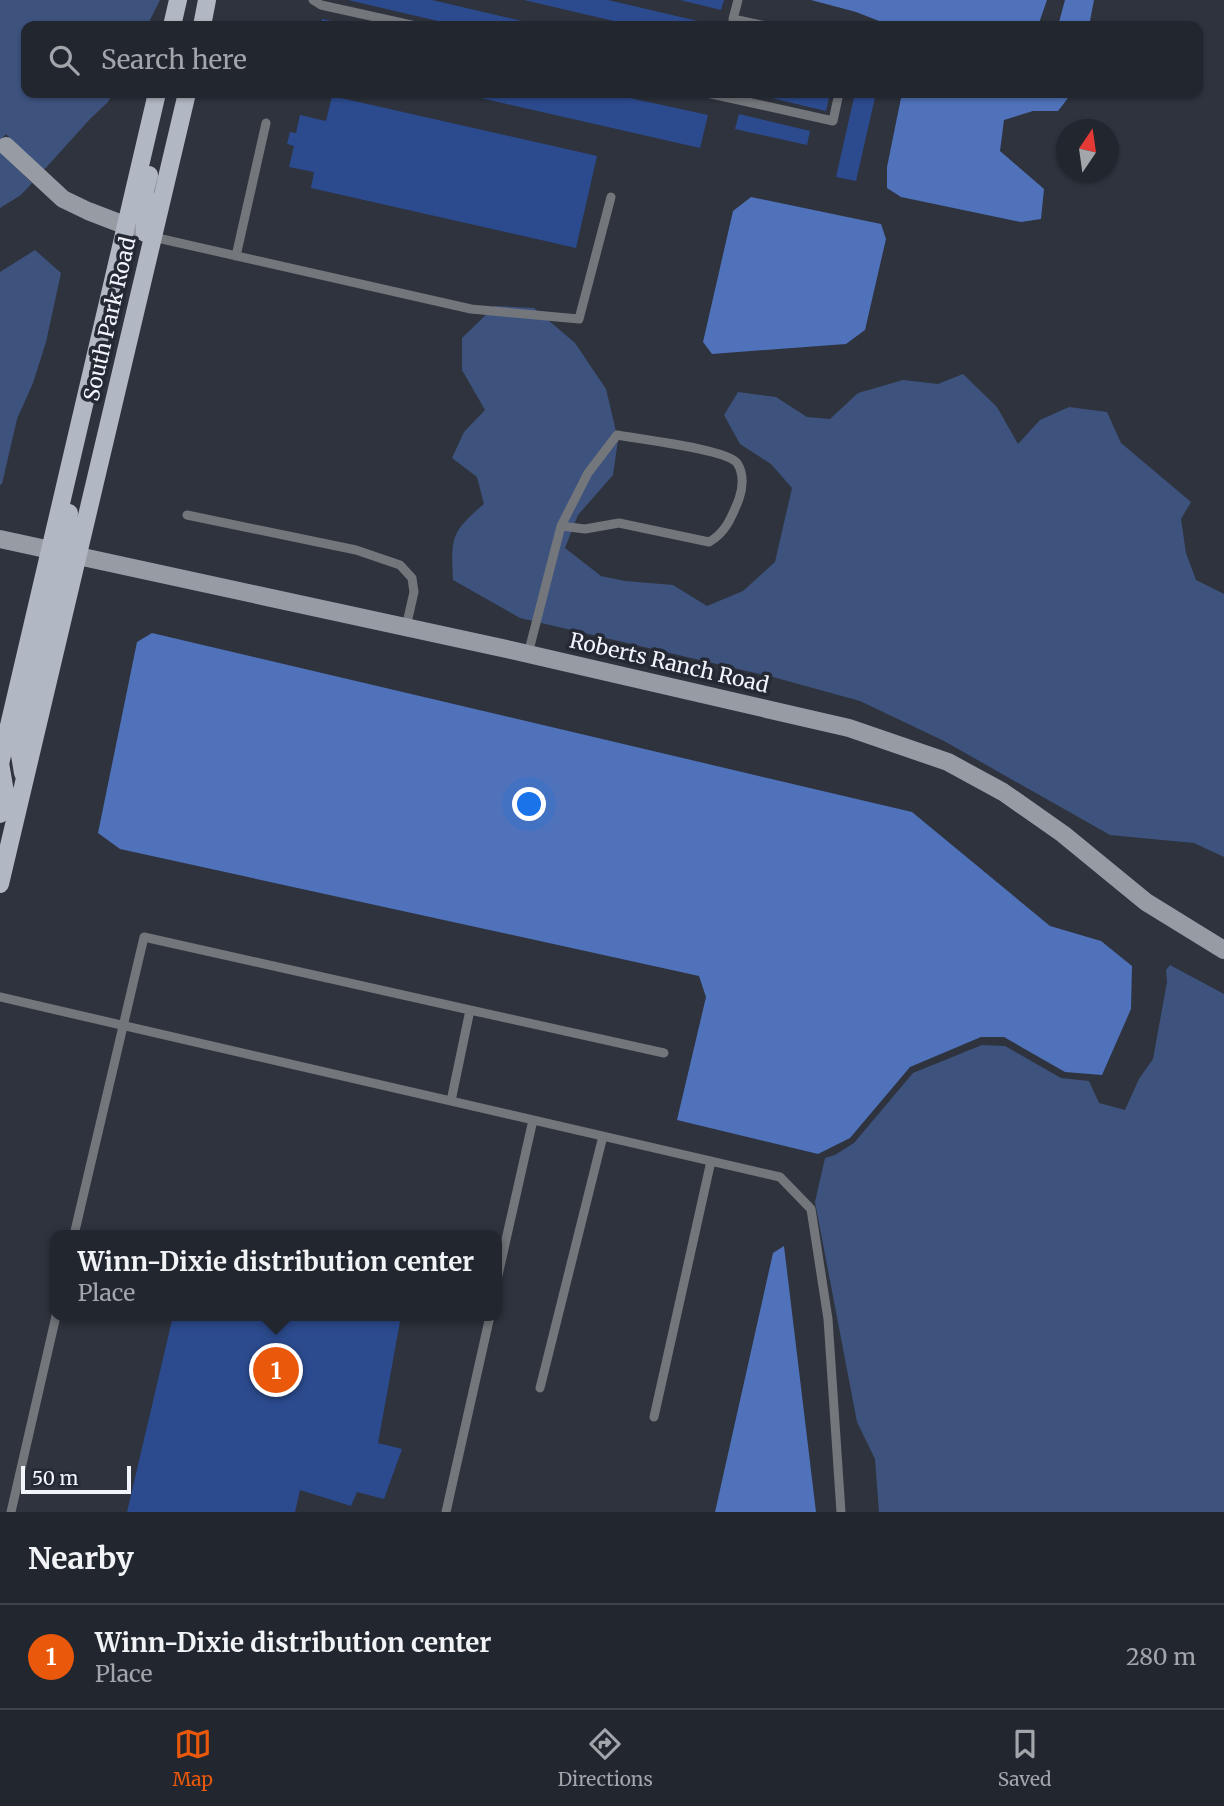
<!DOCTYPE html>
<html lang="en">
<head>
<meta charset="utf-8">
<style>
	:root { --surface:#22262e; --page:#2a2e36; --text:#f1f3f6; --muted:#a2a5aa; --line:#3f434a; --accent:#ea580c }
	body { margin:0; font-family:Merriweather,serif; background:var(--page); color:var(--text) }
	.compass { position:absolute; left:1056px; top:119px; width:63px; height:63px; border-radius:50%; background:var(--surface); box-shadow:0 2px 5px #0004; rotate:13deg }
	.scale { position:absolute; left:21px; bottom:18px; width:110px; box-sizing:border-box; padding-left:7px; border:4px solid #f2f5fc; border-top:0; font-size:19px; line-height:24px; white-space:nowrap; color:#f2f5fc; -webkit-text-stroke:5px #242933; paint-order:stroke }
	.you { position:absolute; left:530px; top:805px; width:24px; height:24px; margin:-18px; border:5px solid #fff; border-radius:50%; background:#1a73e8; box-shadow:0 0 0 10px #1a73e833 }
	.badge { display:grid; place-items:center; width:46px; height:46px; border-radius:50%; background:var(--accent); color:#fff; font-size:23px; font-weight:700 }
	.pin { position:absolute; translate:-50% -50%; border:4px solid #fff; box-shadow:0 2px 7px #0006 }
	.popup { position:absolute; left:50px; top:1230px; width:452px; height:91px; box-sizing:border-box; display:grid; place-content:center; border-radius:14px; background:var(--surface); filter:drop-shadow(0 2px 5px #0005); font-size:23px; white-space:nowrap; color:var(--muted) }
	.popup b { font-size:26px; color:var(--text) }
	.popup::after { content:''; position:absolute; left:50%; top:100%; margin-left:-14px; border:14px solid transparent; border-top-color:var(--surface) }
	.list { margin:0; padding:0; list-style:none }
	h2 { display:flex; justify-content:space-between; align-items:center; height:91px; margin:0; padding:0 28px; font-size:30px }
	h2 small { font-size:23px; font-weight:400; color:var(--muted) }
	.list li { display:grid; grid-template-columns:46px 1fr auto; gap:21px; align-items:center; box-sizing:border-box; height:105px; padding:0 28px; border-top:2px solid var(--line) }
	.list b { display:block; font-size:26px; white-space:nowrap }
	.list p { margin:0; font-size:23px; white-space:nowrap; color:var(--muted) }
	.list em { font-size:23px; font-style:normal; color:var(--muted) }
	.icon { flex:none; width:38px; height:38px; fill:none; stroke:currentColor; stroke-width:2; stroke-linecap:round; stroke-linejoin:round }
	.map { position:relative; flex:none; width:1224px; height:1512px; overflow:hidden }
	.search { position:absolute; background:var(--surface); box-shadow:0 2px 5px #0004; left:21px; right:21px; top:21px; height:77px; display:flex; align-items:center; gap:18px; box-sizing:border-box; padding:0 24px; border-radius:14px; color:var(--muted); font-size:26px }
	.sheet { height:196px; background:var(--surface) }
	nav { display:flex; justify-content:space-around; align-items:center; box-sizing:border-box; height:98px; border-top:2px solid var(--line); background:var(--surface); font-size:19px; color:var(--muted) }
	nav a { display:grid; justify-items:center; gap:4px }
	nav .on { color:var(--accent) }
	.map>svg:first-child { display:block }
	.green { fill:#3d537e }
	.water { fill:#4f72ba }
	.building { fill:#2c4b8f }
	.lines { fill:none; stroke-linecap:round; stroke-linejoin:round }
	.lane { stroke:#73767b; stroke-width:9 }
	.secondary { stroke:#979ba3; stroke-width:18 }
	.primary { stroke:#b2b8c3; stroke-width:18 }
	.labels { text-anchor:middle; stroke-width:7; stroke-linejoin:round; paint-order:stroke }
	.street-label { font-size:21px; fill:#f2f5fc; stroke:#242933 }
</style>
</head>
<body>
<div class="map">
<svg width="1224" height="1512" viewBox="0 0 1224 1512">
	<rect width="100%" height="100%" fill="#2e333d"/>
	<path class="green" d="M0 0H160L147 26H26V93H113L108 102 90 119 43 171 6 134 0 140Z
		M0 152 32 183 21 195 0 208Z
		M35 250 61 273 46 342 33 383 17 419 2 484 0 485V272Z
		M495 306 534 308 575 343 606 389 618 440 613 475 578 515 565 548 601 576 625 581 673 585 707 606 743 591 775 562 792 488 771 464 740 444 724 415 738 392 776 397 807 417 830 419 858 393 903 380 938 384 963 374 997 407 1018 444 1040 420 1069 407 1107 412 1121 443 1191 502 1181 519 1186 553 1196 580 1224 594V857L1194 843 1110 835 944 741 860 701 773 677 520 618 453 580C451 537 451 532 484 504L477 477 452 458 464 432 485 410 462 370V338Z
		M1170 965 1224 994V1512H879L875 1459 857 1422 815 1202 825 1158 835 1155 854 1143 913 1073 982 1045 1005 1046 1061 1078 1089 1081 1099 1103 1125 1110 1139 1079 1153 1059 1167 982 1166 970Z"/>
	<path class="water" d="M811 0H1047L1038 26H892L856 12Z
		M1065 0H1094L1089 26H1055L1059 22Z
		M902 93H1072L1058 111H1033L1004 120 1000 151 1044 189 1041 219 1021 222 901 197 887 188V167Z
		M751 197 881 224 886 239 865 330 846 344 712 354 703 342 733 211Z
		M152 633 912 812 1050 926 1101 941 1132 966 1131 1009 1102 1075 1065 1072 1004 1037H981L910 1067 850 1138 818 1154 677 1120 706 997 699 976 120 849 98 833 137 642Z
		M784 1246 816 1512H715L773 1253Z"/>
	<path class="building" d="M348 0H432L543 26H459Z
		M524 0H608L719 26H635Z
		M680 0H724L721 10Z
		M322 19 351 25V26H320Z
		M459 93H607L708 115 700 148Z
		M751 93H830L826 111Z
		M855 93H876L856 181 836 177Z
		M332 96 597 156 576 248 311 188 314 172 289 167 294 146 287 144 290 132 296 133 300 115 326 121Z
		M739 114 810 131 807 145 735 129Z
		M173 1316H401L378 1443 402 1449 384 1499 357 1492 351 1506 300 1490 295 1512H127Z"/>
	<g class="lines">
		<path class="lane" d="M313 0 321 5 416 26
			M738 0 733 19 766 26
			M707 93 833 121 839 93
			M153 237 471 309 579 319 611 197
			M236 256 266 123
			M187 515 356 550 400 565 412 578 414 592 406 627
			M528 654 561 526 585 529 619 523 709 542C726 533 732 516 739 499 743 488 744 473 737 463 727 449 638 439 617 435L588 473 561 526
			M0 997 780 1177 811 1209 828 1319 841 1512
			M470 1010 664 1053
			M74 1235 144 937 470 1010 451 1101
			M496 1284 533 1120
			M540 1388 603 1136
			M654 1417 711 1161
			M11 1512 56 1316
			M446 1512 490 1316"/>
		<path class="secondary" d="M6 146 63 199 88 211 140 231
			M0 539 511 650 849 728 948 762 1003 792 1063 834 1146 902 1224 950"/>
		<path class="primary" d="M172 26 178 0
			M202 26 207 0
			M145 233V191L149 175
			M0 764 157 93
			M23 773 18 743 63 553 69 513
			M0 814 5 792 0 763
			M0 884 187 93"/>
	</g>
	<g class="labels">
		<g class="street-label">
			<text transform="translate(110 319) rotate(-77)" y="7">South Park Road</text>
			<text transform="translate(669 663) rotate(13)" y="7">Roberts Ranch Road</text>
		</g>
	</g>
</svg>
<svg class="compass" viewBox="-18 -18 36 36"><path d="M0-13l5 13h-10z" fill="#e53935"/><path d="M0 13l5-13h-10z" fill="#a2a5aa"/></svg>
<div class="scale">50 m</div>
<div class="you"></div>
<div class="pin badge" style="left:276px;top:1370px">1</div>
<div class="popup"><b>Winn-Dixie distribution center</b>Place</div>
<div class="search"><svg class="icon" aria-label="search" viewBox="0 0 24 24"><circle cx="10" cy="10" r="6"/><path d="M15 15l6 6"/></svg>Search here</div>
</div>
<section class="sheet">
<h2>Nearby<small></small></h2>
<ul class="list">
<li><span class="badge">1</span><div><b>Winn-Dixie distribution center</b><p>Place</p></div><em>280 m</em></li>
</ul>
</section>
<nav>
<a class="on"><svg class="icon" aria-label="map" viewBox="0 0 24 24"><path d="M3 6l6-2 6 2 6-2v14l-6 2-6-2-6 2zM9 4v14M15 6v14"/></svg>Map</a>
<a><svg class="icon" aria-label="directions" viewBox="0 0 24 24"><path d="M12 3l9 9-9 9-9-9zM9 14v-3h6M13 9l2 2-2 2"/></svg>Directions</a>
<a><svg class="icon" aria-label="saved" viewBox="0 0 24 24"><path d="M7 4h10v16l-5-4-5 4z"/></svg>Saved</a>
</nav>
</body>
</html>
